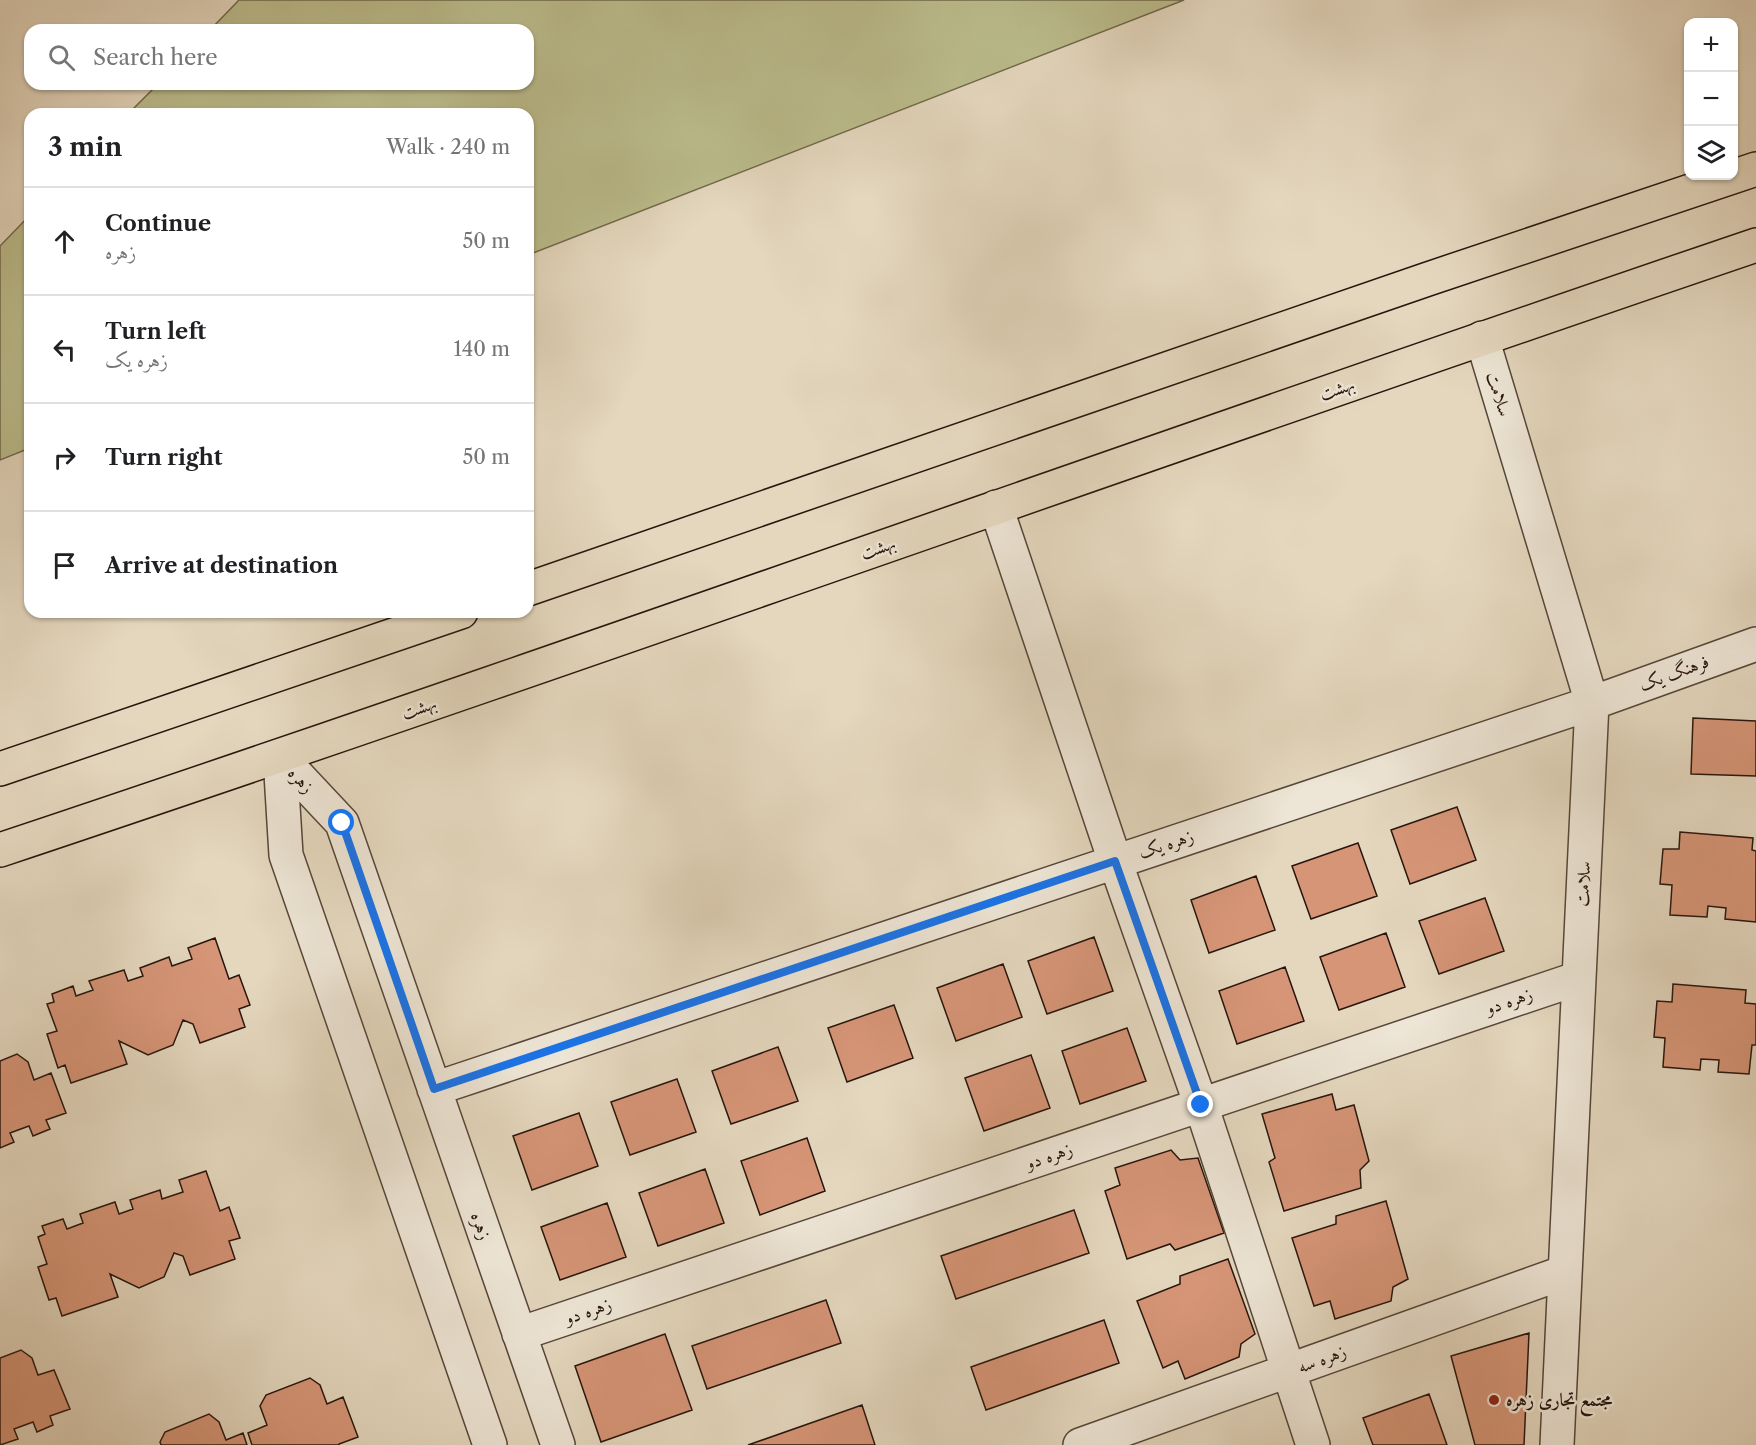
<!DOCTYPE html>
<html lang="en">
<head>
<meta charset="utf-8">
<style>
	:root { --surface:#fff; --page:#f6f6f6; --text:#202124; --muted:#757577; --line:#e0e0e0 }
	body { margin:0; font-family:"Libre Caslon Text",Amiri,serif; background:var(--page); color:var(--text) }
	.controls { position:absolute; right:18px; top:18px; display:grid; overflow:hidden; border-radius:12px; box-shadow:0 2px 4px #0004 }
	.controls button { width:54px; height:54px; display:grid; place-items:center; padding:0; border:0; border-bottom:2px solid var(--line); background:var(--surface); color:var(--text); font:30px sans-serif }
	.stop { position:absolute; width:18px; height:18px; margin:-14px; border:4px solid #1a73e8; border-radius:50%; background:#fff }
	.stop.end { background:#1a73e8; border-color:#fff; box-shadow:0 2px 6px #0008 }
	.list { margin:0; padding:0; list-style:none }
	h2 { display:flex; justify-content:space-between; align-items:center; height:78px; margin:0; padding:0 24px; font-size:26px }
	h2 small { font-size:20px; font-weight:400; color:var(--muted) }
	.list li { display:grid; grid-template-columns:39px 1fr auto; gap:18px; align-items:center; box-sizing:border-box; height:108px; padding:0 24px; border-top:2px solid var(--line) }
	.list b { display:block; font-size:22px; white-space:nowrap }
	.list p { margin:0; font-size:20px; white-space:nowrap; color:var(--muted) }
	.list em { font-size:20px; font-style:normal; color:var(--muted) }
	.icon { flex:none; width:33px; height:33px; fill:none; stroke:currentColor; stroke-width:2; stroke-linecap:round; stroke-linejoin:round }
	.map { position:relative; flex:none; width:1756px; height:1445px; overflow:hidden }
	.search { position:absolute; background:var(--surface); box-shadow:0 2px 4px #0004; left:24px; top:24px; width:510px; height:66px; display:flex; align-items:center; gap:15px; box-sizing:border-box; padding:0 21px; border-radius:18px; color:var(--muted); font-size:22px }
	.panel { position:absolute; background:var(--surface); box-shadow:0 2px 4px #0004; left:24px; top:108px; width:510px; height:510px; border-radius:18px }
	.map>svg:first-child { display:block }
	.green { fill:#bbbc8c; stroke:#71684c; stroke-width:1.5 }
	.building { fill:#d69577; stroke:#27150d; stroke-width:1.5 }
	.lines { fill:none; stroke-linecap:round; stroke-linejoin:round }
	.minor-casing { stroke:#564639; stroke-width:36 }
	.major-casing { stroke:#27150d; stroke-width:36 }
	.minor { stroke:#ede5d5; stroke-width:33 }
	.major { stroke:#e4d7be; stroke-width:33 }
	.route { stroke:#1a73e8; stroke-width:8 }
	.poi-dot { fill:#8f2418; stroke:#ede5d5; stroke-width:2 }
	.labels { text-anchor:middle; stroke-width:5; stroke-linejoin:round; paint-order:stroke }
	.street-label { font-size:18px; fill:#27150d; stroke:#ede5d5 }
	.poi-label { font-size:18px; font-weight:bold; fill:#27150d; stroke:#ede5d5; text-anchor:start }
</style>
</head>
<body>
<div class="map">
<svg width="1756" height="1445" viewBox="0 0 1756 1445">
	<rect width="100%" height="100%" fill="#e4d7be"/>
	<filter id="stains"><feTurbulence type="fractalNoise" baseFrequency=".00333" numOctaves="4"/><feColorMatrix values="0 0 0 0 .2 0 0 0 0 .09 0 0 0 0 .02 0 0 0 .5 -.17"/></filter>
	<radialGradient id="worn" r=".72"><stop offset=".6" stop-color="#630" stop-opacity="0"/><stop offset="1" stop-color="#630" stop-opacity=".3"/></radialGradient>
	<path class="green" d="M239 0H1184L528 255V114H128L158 84H528V30H210Z
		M30 215V448L0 460V246Z"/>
	<path class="building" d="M1693 718 1756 721V776L1691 774Z
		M1457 807 1476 860 1410 884 1391 830Z
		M1680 832 1753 838 1752 850 1756 851V922L1725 919 1726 908 1708 906 1707 917 1670 915 1672 885 1660 884 1663 849H1679Z
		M1358 843 1377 896 1311 919 1292 866Z
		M1256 876 1275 930 1209 953 1191 900Z
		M1485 898 1504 951 1439 974 1419 921Z
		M1386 933 1405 987 1339 1010 1320 957Z
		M1094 937 1113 991 1047 1014 1028 961Z
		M215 938 229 979 239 975 250 1005 239 1009 245 1027 200 1043 193 1024 183 1020 173 1045 148 1055 119 1041 127 1064 71 1083 65 1065 58 1068 47 1034 57 1031 47 1004 54 1002 52 994 73 986 76 996 93 990 89 981 124 970 128 981 143 976 140 968 169 957 172 966 192 959 188 948Z
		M1003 964 1022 1017 956 1041 937 988Z
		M1285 967 1304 1021 1237 1044 1219 991Z
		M1673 984 1746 990 1745 1003 1756 1004V1045H1752L1749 1074 1718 1072 1719 1060 1701 1059 1700 1070 1663 1067 1665 1038 1654 1037 1657 1001 1672 1002Z
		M894 1005 913 1058 847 1082 828 1028Z
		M1127 1028 1146 1081 1080 1104 1062 1051Z
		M778 1047 798 1101 731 1124 712 1071Z
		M17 1054 28 1062 34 1080 51 1073 66 1113 46 1120 50 1129 33 1136 29 1126 10 1133 14 1142 0 1148V1061Z
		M1031 1055 1050 1108 984 1131 965 1078Z
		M677 1079 696 1132 630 1155 611 1102Z
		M1332 1094 1336 1110 1354 1105 1369 1161 1360 1170 1361 1188 1284 1211 1269 1162 1275 1158 1262 1114Z
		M579 1113 598 1166 532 1190 513 1136Z
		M807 1138 825 1191 760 1215 741 1161Z
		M1171 1150 1180 1160 1198 1158 1224 1233 1175 1250 1170 1244 1127 1259 1105 1191 1120 1185 1115 1168Z
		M705 1169 724 1223 658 1246 639 1193Z
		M206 1171 220 1211 229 1207 240 1238 229 1241 235 1259 190 1275 183 1256 174 1253 164 1277 139 1288 110 1274 118 1297 62 1316 56 1298 49 1300 38 1267 47 1264 38 1237 45 1234 42 1226 63 1219 67 1229 83 1223 80 1214 115 1202 119 1214 133 1209 130 1200 160 1190 162 1199 183 1192 179 1180Z
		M1386 1201 1408 1279 1393 1287 1391 1301 1335 1319 1330 1301 1314 1306 1292 1238 1336 1224V1216Z
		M607 1203 626 1257 560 1280 541 1227Z
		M1074 1210 1089 1253 956 1299 941 1256Z
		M1228 1259 1255 1334 1241 1344 1239 1357 1185 1379 1178 1361 1163 1368 1137 1301 1180 1284V1276Z
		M826 1300 841 1343 707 1389 692 1346Z
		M1104 1320 1119 1363 986 1410 971 1367Z
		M1529 1333 1524 1445H1475L1451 1356Z
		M665 1334 692 1410 601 1442 575 1366Z
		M21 1350 32 1358 38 1375 54 1370 70 1409 50 1416 53 1425 37 1432 33 1422 14 1429 18 1439 0 1445V1358Z
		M310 1378 320 1385 327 1404 343 1397 358 1437 339 1444V1445H252L248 1433 267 1425 260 1406 266 1395Z
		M1429 1394 1447 1445H1373L1363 1418Z
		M862 1405 875 1445H748Z
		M209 1414 219 1422 226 1440 243 1433 247 1445H161L160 1442 165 1432Z"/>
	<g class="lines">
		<g class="minor-casing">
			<path id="minor" d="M1482 338 1592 703 1557 1445
				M996 507 1115 861 1201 1105 1313 1445
				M280 757 342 823 558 1445
				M280 757 286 855 490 1445
				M434 1089 1592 703 1756 644
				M519 1334 1579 978
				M1080 1445 1565 1272"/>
		</g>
		<g class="major-casing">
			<path id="major" d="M528 589 1428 279 1756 169
				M0 769 461 612
				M0 850C587 654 1170 444 1756 245"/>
		</g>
		<use href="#minor" class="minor"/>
		<use href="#major" class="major"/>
	</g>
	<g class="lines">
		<path class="route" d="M342 823 434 1089 1115 861 1201 1105"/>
	</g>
	<circle class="poi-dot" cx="1494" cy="1400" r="6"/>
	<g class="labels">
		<g class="street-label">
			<text transform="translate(1337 389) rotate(-19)" y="6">بهشت</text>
			<text transform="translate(1499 394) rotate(73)" y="6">سلامت</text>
			<text transform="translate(878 548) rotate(-19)" y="6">بهشت</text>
			<text transform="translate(1674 673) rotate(-20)" y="6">فرهنگ یک</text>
			<text transform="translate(419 708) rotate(-19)" y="6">بهشت</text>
			<text transform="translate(301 780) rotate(47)" y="6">زهره</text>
			<text transform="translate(1166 844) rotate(-18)" y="6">زهره یک</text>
			<text transform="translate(1583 884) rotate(-87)" y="6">سلامت</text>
			<text transform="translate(1509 1001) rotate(-19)" y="6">زهره دو</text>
			<text transform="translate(1049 1156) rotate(-19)" y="6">زهره دو</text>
			<text transform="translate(481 1226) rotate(71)" y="6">زهره</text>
			<text transform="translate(588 1311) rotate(-19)" y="6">زهره دو</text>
			<text transform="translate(1322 1359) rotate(-20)" y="6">زهره سه</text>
		</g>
		<g class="poi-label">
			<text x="1506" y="1406">مجتمع تجاری زهره</text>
		</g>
	</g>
	<rect width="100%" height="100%" filter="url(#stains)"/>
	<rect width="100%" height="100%" fill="url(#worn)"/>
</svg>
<div class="controls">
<button>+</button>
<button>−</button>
<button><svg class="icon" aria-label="layers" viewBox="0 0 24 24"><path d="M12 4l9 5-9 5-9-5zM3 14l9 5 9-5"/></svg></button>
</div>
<div class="stop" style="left:342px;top:823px"></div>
<div class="stop end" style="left:1201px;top:1105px"></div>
<div class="search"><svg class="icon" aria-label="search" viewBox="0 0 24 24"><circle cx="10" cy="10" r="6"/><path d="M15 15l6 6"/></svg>Search here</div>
<section class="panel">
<h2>3 min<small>Walk · 240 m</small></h2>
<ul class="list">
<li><svg class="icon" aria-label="ahead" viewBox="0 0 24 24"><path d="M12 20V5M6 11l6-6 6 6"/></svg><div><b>Continue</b><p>زهره</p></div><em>50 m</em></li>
<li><svg class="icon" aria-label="left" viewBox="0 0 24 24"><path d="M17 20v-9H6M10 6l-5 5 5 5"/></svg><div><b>Turn left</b><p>زهره یک</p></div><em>140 m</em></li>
<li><svg class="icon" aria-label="right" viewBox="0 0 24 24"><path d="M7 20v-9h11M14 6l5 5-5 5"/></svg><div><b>Turn right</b></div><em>50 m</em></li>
<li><svg class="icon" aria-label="arrive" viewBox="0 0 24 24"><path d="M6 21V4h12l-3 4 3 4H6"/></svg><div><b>Arrive at destination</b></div></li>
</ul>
</section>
</div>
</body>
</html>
